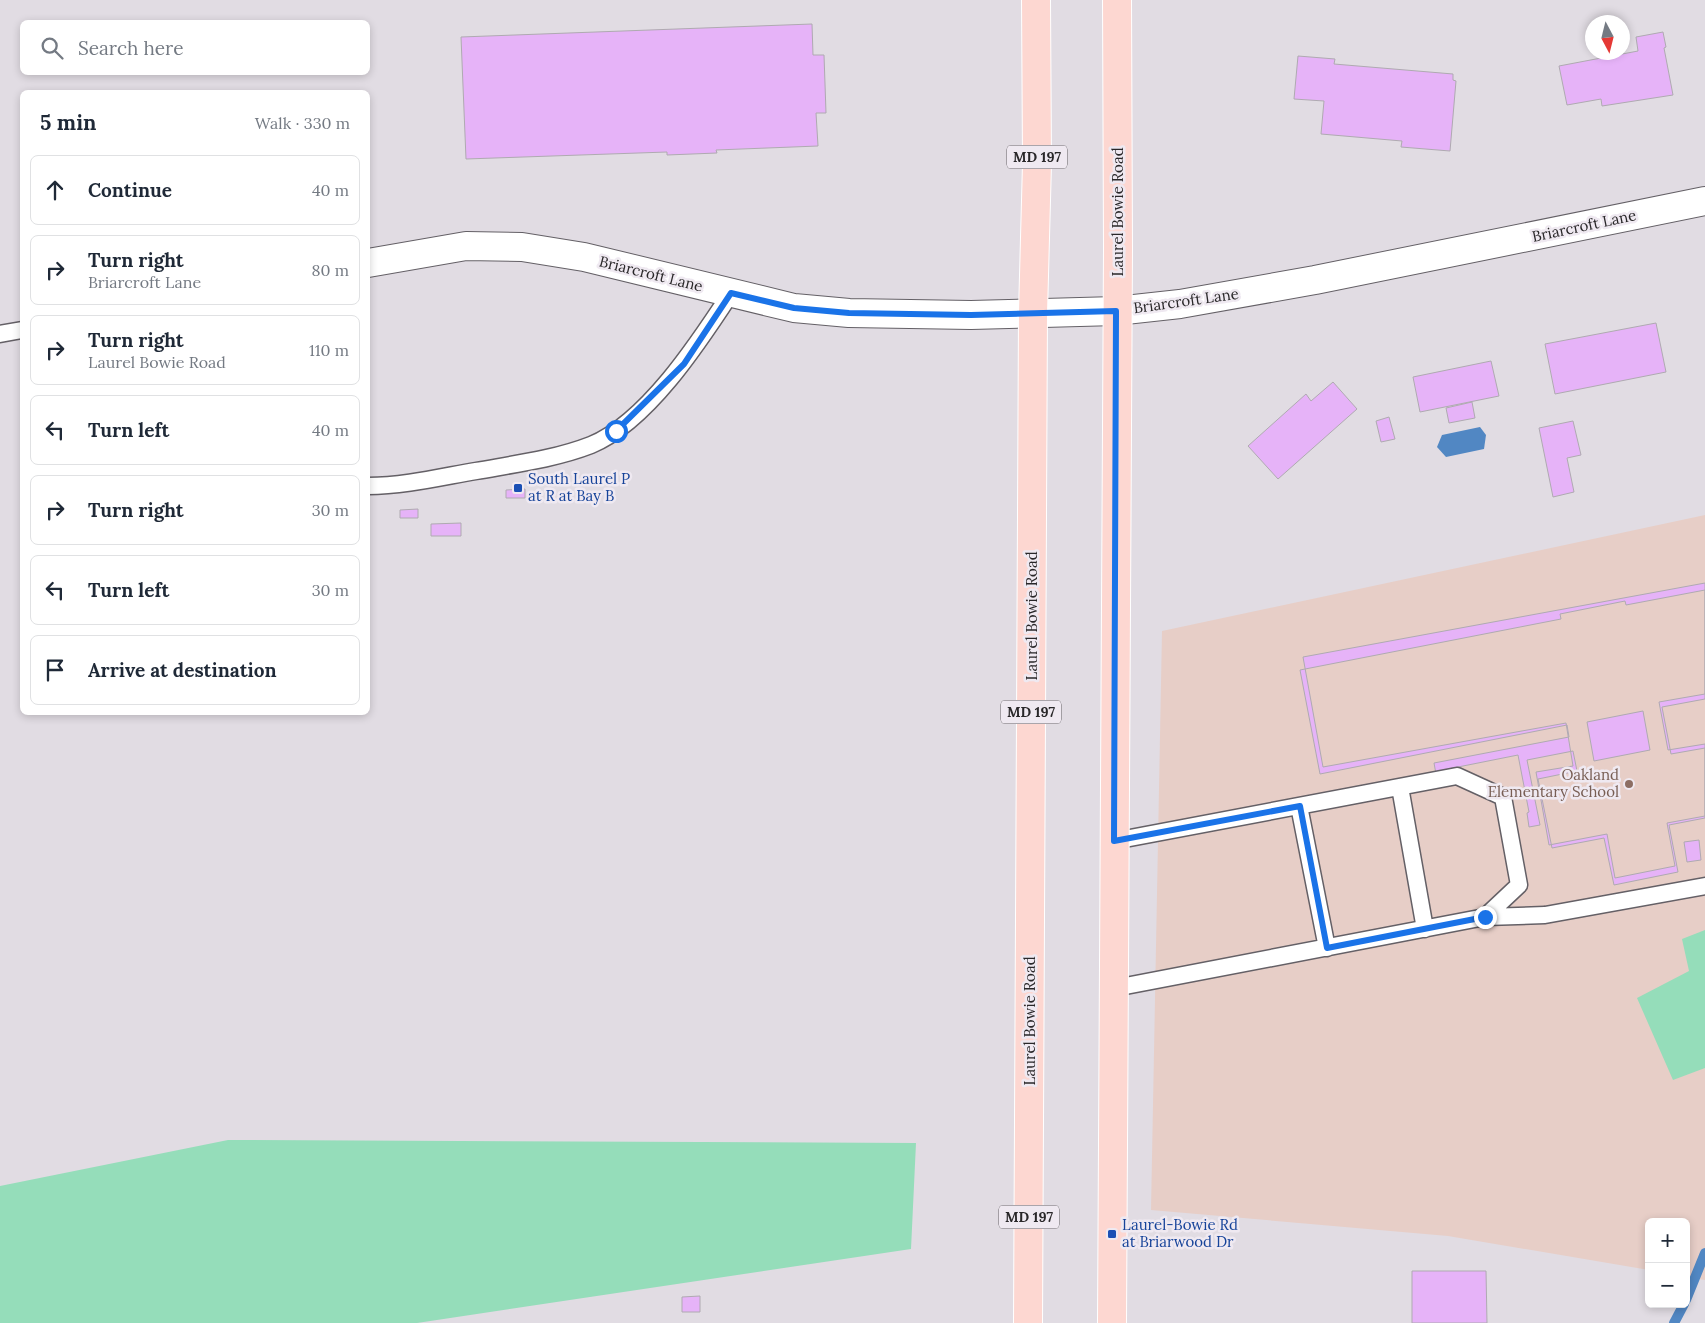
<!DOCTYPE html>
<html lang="en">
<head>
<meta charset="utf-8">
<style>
	:root { --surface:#fff; --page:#f2f2f3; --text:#1f2937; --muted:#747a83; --line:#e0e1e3 }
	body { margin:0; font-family:Lora,serif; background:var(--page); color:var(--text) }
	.controls { position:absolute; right:15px; bottom:15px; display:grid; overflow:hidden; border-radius:8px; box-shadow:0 2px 8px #0003 }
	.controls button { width:45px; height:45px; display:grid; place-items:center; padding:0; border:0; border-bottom:1px solid var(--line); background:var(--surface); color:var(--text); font:25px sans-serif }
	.compass { position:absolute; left:1585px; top:15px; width:45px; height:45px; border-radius:50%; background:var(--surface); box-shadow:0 2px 8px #0003; rotate:173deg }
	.stop { position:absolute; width:15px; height:15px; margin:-11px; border:4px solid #1a73e8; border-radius:50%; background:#fff }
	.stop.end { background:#1a73e8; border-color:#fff; box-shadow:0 1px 5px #0008 }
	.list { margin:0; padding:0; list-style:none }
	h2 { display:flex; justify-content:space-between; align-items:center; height:65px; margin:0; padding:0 20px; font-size:21px }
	h2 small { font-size:16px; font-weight:400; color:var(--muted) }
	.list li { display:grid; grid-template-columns:32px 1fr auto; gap:15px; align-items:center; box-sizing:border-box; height:70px; margin:0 10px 10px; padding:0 10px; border:1px solid var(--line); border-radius:8px }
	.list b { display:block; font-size:19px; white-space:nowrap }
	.list p { margin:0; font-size:16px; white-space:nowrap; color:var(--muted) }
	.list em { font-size:16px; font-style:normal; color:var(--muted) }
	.icon { flex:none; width:28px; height:28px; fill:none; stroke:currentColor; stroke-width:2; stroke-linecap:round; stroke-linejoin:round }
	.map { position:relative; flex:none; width:1705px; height:1323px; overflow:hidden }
	.search { position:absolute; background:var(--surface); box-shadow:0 2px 8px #0003; left:20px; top:20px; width:350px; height:55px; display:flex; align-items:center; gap:12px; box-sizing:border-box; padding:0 18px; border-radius:8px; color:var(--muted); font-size:19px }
	.panel { position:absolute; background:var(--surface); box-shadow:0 2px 8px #0003; left:20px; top:90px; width:350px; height:625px; border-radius:8px }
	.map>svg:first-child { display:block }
	.education { fill:#e7cec7 }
	.green { fill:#95ddba }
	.water { fill:#5187c3 }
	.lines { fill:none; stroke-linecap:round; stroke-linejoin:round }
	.stream { stroke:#5187c3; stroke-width:10 }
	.building { fill:#e6b3f8; stroke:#afaab1; fill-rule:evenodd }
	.service-casing { stroke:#646066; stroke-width:19 }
	.minor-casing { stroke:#646066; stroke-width:30 }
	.primary-casing { stroke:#fff; stroke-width:30 }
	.service { stroke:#fff; stroke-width:16 }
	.minor { stroke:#fff; stroke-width:28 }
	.primary { stroke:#fdd7d1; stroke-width:28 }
	.route { stroke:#1a73e8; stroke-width:6 }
	.transit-dot { fill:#1a4fb4; stroke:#efe9f1; stroke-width:2 }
	.education-dot { fill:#8d6e63; stroke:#efe9f1; stroke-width:2 }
	.labels { text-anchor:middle; stroke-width:5; stroke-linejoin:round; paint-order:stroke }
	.shield { fill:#efe9f1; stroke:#646165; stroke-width:1 }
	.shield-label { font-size:14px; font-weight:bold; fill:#292729 }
	.street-label { font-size:15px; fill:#292729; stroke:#efe9f1 }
	.transit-label { font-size:15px; fill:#164399; stroke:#efe9f1; text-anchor:start }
	.education-label { font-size:15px; fill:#785e54; stroke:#efe9f1; text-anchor:end }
</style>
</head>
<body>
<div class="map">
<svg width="1705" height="1323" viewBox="0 0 1705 1323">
	<rect width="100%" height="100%" fill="#e1dce3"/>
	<path class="education" d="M1705 515V1280L1686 1277V1222H1649V1270L1448 1236 1151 1210 1162 631Z"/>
	<path class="green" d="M1705 930V1068L1673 1080 1637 998 1689 971 1682 939Z
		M228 1140 916 1143 911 1249 417 1323H0V1186Z"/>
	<path class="water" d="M1480 427 1486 435 1484 449 1446 457 1437 447 1442 435Z"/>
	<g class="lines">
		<path class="stream" d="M1686 1300 1705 1253
			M1674 1323 1684 1304"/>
	</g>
	<path class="building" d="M812 24 813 55H824L826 113H816L818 146 716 150 717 153 667 155V152L466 159 461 37Z
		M1663 32 1666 47 1664 48 1673 95 1602 106 1601 99 1567 105 1559 66 1638 51 1636 37Z
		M1298 56 1335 59 1334 64 1453 74V80L1456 81 1450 151 1401 147 1402 141 1321 134 1324 101 1294 99Z
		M1656 323 1666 372 1555 394 1545 344Z
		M1491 361 1499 396 1420 412 1413 377Z
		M1333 382 1357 409 1278 479 1248 446 1306 394 1311 401Z
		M1472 402 1475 418 1449 423 1446 408Z
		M1389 417 1395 439 1381 442 1376 421Z
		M1573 421 1581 455 1567 458 1574 492 1553 497 1539 428Z
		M525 489V498H506V490Z
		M418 509V518H400V510Z
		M461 523V536H431V524Z
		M1705 583V694L1659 702 1668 750 1705 744V816L1667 823 1675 866 1615 878 1607 834 1549 845 1536 772 1573 766 1566 723 1323 767 1303 657Z
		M1705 590V699L1662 707 1671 754 1705 748V818L1669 825 1678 872 1614 885 1604 838 1552 848 1538 779 1577 771 1573 751 1527 760 1540 825 1529 827 1527 813 1529 812 1518 755 1448 769V772L1436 774 1434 763 1569 737 1567 725 1320 774 1300 670 1561 619 1560 614 1625 601 1626 605ZM1643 711 1650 750 1594 761 1587 722Z
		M1699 840 1701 860 1687 862 1684 842Z
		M1412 1271H1486L1487 1323H1412Z
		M700 1296V1312H682V1297Z"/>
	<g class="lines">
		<g class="service-casing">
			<path id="service" d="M0 334 22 330
				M368 486C404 486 441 477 476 471 515 464 555 459 591 445 647 422 699 342 731 293
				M1400 787 1425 929
				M1299 806 1327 948
				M1114 841 1457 776 1503 797 1519 885 1485 917 1115 988
				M1485 917 1545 915 1705 886"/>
		</g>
		<g class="minor-casing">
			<path id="minor" d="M368 263 466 246 522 247 584 257 794 308 849 313 971 315 1116 311 1180 304 1315 280 1705 201"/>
		</g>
		<g class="primary-casing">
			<path id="primary" d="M1028 1323 1033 313 1037 163 1036 0
				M1112 1323 1118 249 1117 0"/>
		</g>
		<use href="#service" class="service"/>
		<use href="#minor" class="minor"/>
		<use href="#primary" class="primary"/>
	</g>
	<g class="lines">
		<path class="route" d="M616 431 684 364 731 293 794 308 849 313 971 315 1116 311 1114 841 1300 806 1327 948 1485 917"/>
	</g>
	<g class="transit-dot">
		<rect x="513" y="483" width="10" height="10" rx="2.5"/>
		<rect x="1107" y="1229" width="10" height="10" rx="2.5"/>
	</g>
	<circle class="education-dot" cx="1629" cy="784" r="5"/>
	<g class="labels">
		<g class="shield">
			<rect x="1007" y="145.5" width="60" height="23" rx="4"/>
			<rect x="1001" y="700.5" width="60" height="23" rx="4"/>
			<rect x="999" y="1205.5" width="60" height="23" rx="4"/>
		</g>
		<g class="shield-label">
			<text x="1037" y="162">MD 197</text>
			<text x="1031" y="717">MD 197</text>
			<text x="1029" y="1222">MD 197</text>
		</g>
		<g class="street-label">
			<text transform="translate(1118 212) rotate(-90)" y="5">Laurel Bowie Road</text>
			<text transform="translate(1584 226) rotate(-12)" y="5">Briarcroft Lane</text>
			<text transform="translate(651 274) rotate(14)" y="5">Briarcroft Lane</text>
			<text transform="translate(1186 301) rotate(-8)" y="5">Briarcroft Lane</text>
			<text transform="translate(1032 616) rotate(-90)" y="5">Laurel Bowie Road</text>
			<text transform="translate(1030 1021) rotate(-90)" y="5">Laurel Bowie Road</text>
		</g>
		<g class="transit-label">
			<text x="528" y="484">South Laurel P<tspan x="528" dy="17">at R at Bay B</tspan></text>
			<text x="1122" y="1230">Laurel-Bowie Rd<tspan x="1122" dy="17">at Briarwood Dr</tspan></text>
		</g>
		<g class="education-label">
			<text x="1619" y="780">Oakland<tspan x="1619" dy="17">Elementary School</tspan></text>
		</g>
	</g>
</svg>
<div class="controls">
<button>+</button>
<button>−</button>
</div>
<svg class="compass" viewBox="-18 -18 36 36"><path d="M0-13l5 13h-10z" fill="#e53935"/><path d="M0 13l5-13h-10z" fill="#747a83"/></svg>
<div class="stop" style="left:616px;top:431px"></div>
<div class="stop end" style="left:1485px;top:917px"></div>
<div class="search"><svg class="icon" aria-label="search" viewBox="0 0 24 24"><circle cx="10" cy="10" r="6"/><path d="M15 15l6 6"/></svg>Search here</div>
<section class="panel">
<h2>5 min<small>Walk · 330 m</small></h2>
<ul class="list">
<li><svg class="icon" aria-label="ahead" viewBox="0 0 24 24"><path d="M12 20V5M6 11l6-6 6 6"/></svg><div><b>Continue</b></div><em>40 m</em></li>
<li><svg class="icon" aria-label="right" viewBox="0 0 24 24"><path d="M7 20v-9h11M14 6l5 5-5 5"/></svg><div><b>Turn right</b><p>Briarcroft Lane</p></div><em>80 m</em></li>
<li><svg class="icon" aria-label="right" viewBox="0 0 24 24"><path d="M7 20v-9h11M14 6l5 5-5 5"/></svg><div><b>Turn right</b><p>Laurel Bowie Road</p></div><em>110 m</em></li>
<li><svg class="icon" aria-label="left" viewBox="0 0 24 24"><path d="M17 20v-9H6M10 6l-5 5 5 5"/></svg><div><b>Turn left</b></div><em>40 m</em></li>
<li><svg class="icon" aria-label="right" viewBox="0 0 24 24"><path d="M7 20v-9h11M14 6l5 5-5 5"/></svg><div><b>Turn right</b></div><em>30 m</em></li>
<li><svg class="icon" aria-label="left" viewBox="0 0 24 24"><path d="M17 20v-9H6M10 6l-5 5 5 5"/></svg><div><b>Turn left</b></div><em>30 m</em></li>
<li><svg class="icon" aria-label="arrive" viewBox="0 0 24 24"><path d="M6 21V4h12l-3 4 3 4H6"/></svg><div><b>Arrive at destination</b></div></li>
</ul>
</section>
</div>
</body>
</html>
